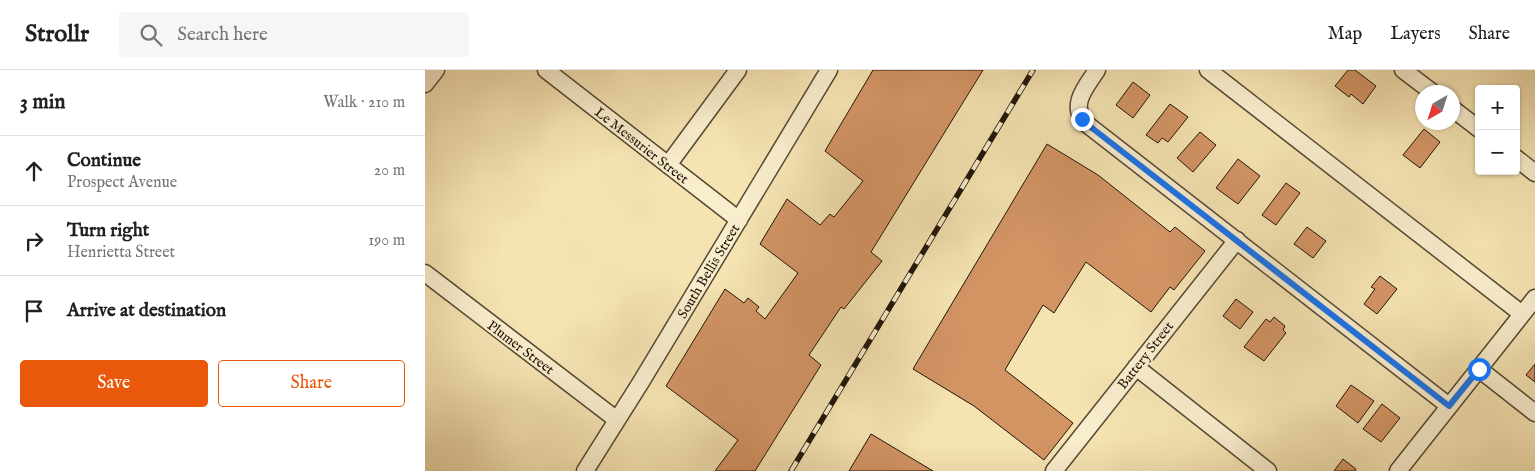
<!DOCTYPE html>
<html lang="en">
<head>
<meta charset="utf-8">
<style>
	:root { --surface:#fff; --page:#f6f6f6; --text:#202124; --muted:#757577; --line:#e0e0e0; --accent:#ea580c }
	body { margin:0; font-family:"IM FELL English",serif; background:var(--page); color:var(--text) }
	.controls { position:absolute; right:15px; top:15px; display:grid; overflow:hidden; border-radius:5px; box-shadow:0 1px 4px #0004 }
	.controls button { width:45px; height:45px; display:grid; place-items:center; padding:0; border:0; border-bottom:1px solid var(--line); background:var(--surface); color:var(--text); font:25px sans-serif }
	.compass { position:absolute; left:990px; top:15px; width:45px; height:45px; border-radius:50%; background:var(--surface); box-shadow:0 1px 4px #0004; rotate:219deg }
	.stop { position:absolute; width:15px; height:15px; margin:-11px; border:4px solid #1a73e8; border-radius:50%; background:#fff }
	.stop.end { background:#1a73e8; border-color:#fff; box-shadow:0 1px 5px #0008 }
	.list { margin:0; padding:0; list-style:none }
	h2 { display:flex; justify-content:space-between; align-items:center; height:65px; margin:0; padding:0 20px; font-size:21px }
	h2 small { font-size:16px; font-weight:400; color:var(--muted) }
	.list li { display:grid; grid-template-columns:32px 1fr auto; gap:15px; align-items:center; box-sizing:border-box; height:70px; padding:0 20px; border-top:1px solid var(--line) }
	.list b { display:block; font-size:19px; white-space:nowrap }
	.list p { margin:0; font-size:16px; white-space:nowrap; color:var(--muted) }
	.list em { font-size:16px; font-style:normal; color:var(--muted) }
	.actions { display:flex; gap:10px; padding:15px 20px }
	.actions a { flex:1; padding:11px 0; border:1px solid var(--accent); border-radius:5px; text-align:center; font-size:18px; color:var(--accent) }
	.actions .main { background:var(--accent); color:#fff }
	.icon { flex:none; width:28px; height:28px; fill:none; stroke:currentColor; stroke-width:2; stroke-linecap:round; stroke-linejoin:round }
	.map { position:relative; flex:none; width:1110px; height:401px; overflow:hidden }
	header { display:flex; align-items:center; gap:30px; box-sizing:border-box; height:70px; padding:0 25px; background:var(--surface); border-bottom:1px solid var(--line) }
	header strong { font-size:24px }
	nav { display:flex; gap:28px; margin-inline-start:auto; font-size:18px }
	.search { width:350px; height:45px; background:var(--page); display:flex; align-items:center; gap:12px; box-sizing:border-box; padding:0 18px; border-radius:5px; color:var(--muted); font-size:19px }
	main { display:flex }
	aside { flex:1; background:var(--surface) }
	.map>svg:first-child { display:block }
	.building { fill:#d39464; stroke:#201407 }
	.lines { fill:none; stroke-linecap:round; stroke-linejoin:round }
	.minor-casing { stroke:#554832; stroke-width:19 }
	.minor { stroke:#f8edcd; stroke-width:16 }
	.rail-casing { stroke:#201407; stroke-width:5.5 }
	.rail { stroke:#f8edcd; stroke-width:4; stroke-dasharray:11; stroke-linecap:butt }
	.route { stroke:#1a73e8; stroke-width:6 }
	.labels { text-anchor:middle; stroke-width:4.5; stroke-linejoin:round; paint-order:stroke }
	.street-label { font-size:14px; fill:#201407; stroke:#f8edcd }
</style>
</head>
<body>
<header>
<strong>Strollr</strong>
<div class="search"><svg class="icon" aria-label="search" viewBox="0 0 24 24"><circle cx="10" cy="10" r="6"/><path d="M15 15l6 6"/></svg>Search here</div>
<nav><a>Map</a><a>Layers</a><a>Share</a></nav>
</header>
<main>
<aside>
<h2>3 min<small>Walk · 210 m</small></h2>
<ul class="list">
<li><svg class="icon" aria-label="ahead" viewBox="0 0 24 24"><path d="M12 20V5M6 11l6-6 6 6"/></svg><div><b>Continue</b><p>Prospect Avenue</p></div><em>20 m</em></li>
<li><svg class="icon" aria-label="right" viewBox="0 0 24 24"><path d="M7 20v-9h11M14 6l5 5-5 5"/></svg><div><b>Turn right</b><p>Henrietta Street</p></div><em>190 m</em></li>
<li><svg class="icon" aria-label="arrive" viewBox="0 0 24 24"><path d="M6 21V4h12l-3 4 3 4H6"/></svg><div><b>Arrive at destination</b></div></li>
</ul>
<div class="actions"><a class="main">Save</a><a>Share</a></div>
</aside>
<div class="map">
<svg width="1110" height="401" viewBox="0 0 1110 401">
	<rect width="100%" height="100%" fill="#f5e3b2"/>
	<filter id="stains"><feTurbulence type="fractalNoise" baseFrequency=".004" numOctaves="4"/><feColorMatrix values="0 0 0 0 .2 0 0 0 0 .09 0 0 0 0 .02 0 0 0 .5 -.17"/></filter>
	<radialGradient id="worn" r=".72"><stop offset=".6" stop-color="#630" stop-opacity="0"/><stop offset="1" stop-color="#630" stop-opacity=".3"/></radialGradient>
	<path class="building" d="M448 0H558L446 182 457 191 419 239 416 237 384 285 396 295 330 401H290L313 370 241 316 300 219 319 233 323 228 334 237 331 241 340 249 373 203 335 174 362 129 395 155 405 144 409 147 438 111 400 81Z
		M923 0H930L951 16 938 34 926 24 924 27 910 16Z
		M708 12 725 25 708 48 691 35Z
		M745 34 763 47 743 72 737 68 733 73 721 65Z
		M999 59 1015 72 995 98 978 85Z
		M775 62 791 75 768 102 752 88Z
		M622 74 673 105 745 162 750 157 780 181 749 220 745 217 726 242 661 192 629 243 618 235 580 300 648 353 619 390 549 336 488 299Z
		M813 89 835 106 813 134 791 118Z
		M861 113 875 123 851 155 837 145Z
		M882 157 901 171 888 188 869 174Z
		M955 206 972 219 952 244 939 234 950 219 946 217Z
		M811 229 828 242 815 259 798 246Z
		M849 247 860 256 858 260 861 263 839 291 819 277 841 249 845 252Z
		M1110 294V312L1101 305Z
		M926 315 949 331 933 353 911 336Z
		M957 334 975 348 956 372 938 359Z
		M446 364 508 401H424Z
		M918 389 931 399 930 401H909Z"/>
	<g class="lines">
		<g class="minor-casing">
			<path id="minor" d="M121 0 314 150
				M672 0C662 16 645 33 659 52L1024 336
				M783 0 1097 244
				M978 0 1007 22
				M0 14 11 0
				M1028 39 1054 59
				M1091 88 1110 103
				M243 95 313 0
				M0 203 192 350
				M711 297 843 401
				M1054 299 1110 343
				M160 401 216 312 404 0
				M629 401 812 170
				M973 401 1110 228"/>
		</g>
		<use href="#minor" class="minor"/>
		<g class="rail-casing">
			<path id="rail" d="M366 401 608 0"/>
		</g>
		<use href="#rail" class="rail"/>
	</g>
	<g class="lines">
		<path class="route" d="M657 49 667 58 1024 336 1054 299"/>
	</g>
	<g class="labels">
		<g class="street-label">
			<text transform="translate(217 75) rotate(38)" y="5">Le Messurier Street</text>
			<text transform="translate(283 201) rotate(-59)" y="5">South Bellis Street</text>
			<text transform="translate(96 277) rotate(37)" y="5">Plumer Street</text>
			<text transform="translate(720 285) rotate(-52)" y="5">Battery Street</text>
		</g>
	</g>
	<rect width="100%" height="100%" filter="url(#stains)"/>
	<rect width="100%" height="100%" fill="url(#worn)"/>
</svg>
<div class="controls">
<button>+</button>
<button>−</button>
</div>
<svg class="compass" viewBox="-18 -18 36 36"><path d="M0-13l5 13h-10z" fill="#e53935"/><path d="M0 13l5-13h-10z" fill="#757577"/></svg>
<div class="stop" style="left:1054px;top:299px"></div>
<div class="stop end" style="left:657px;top:49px"></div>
</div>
</main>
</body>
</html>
